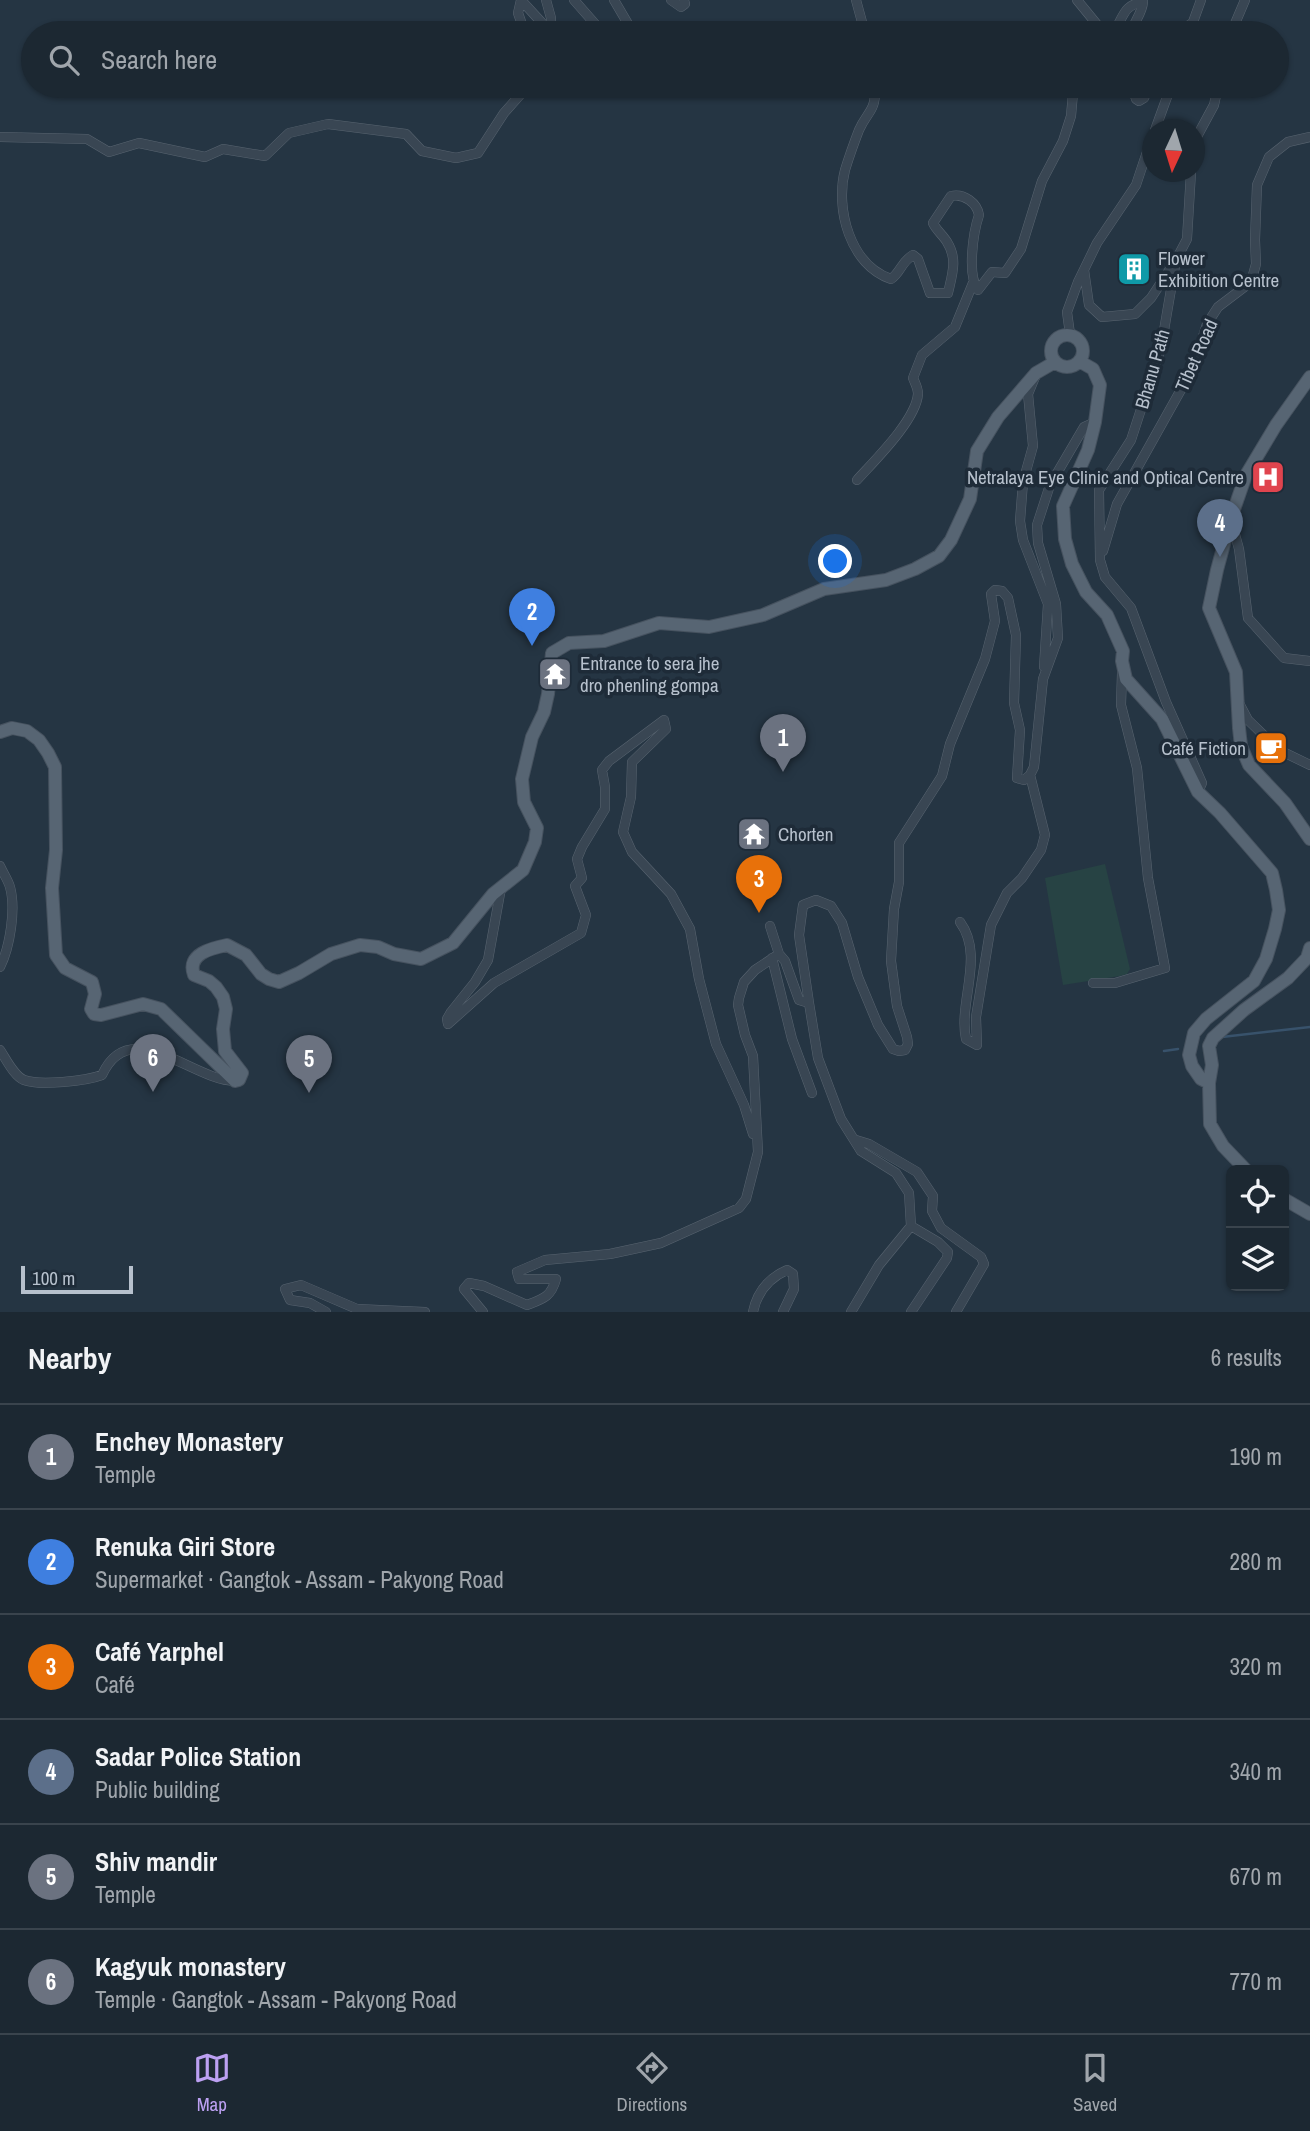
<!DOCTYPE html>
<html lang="en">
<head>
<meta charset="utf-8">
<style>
	:root { --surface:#1c2832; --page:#29343e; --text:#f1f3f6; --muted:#a0a6ac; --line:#3a444d; --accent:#bca0f2 }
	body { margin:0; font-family:"Archivo Narrow",sans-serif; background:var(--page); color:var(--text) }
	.controls { position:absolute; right:21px; bottom:21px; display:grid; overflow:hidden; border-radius:10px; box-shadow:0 2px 5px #0004 }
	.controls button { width:63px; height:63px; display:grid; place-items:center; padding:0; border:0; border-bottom:2px solid var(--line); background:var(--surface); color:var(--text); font:35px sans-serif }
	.compass { position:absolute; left:1142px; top:119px; width:63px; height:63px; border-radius:50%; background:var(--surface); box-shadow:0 2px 5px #0004; rotate:184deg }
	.scale { position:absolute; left:21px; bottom:18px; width:112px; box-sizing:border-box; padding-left:7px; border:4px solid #b7c1cd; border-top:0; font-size:19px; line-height:24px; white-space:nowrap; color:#b7c1cd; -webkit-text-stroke:5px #1e2b38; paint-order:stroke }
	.you { position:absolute; left:836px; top:562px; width:24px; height:24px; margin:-18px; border:5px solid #fff; border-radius:50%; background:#1a73e8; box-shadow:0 0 0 10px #1a73e833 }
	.badge { display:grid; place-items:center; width:46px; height:46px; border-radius:50%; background:var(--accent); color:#fff; font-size:23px; font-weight:700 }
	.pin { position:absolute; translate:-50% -58px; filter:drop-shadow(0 2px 4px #0008) }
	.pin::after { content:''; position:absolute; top:37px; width:24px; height:21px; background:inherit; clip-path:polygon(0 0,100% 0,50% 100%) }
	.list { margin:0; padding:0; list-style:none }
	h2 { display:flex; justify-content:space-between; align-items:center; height:91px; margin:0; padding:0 28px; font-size:30px }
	h2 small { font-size:23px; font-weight:400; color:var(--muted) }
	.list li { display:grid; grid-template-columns:46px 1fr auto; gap:21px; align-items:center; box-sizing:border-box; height:105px; padding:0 28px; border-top:2px solid var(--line) }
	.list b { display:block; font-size:26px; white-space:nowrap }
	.list p { margin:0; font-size:23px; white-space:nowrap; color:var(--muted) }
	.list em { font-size:23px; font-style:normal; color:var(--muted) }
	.icon { flex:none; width:38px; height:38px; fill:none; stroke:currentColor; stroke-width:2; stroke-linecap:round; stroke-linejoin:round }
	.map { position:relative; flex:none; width:1310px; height:1312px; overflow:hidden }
	.search { position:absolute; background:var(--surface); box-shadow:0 2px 5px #0004; left:21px; right:21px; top:21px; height:77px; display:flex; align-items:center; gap:18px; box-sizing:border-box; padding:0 24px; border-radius:38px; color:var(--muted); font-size:26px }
	.sheet { height:721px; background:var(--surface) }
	nav { display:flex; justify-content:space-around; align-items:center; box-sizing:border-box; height:98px; border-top:2px solid var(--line); background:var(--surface); font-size:19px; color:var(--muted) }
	nav a { display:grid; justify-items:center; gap:4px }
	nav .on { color:var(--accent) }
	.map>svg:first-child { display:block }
	.green { fill:#274344 }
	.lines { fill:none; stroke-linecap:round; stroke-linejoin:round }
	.stream { stroke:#38526b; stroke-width:2.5 }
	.minor-casing { stroke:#586470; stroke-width:10 }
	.major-casing { stroke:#46525f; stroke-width:14 }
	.minor { stroke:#394653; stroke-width:9 }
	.major { stroke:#576573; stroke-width:12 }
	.labels { text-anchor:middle; stroke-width:7; stroke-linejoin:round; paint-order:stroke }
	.poi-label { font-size:19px; fill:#b7c1cd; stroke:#1e2b38; text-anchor:start }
	.street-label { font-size:19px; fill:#b7c1cd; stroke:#1e2b38 }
</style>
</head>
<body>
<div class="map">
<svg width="1310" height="1312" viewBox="0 0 1310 1312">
	<rect width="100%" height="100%" fill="#253543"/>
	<path class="green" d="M1105 864 1130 969 1127 974 1120 976 1063 985 1045 878Z"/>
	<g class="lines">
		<path class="stream" d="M1222 1037 1310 1027
			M1164 1051 1178 1049"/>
		<g class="minor-casing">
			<path id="minor" d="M574 0 603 33
				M614 0 631 29 627 33
				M671 0 681 7 685 4 684 0
				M856 0 865 33
				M1077 0 1104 33
				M525 33 518 13 521 0 543 24 551 29V18L546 0
				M1113 33C1124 18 1122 5 1143 2 1142 15 1132 23 1132 33
				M1178 33 1192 23
				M1189 33 1201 0
				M1231 33 1245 0
				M875 86C876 112 868 110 859 130 854 143 849 157 845 170 835 209 850 265 891 279 901 272 901 262 913 255L918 259 930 293H948C952 275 958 259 947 242 943 235 936 230 933 223L951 196C964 193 977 203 979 215 973 233 967 275 978 290L992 272 1005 273 1021 249 1042 181 1063 141 1071 116 1073 93 1078 86
				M1132 86 1136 99 1139 101 1144 98 1149 86
				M1155 130 1171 86
				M0 137 87 139 109 152 139 143 205 157 223 149 265 156 289 133 328 124 406 134 422 151 456 158 478 153 504 113 528 86
				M1194 142 1214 105 1218 86
				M1191 172 1187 239 1176 260 1161 348 1131 440 1099 490 1100 560 1105 577 1131 608 1166 702 1202 783 1198 792
				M1084 270 1089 305 1102 317 1135 314 1151 298 1174 263
				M1070 334 1067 312 1078 282 1097 243 1136 185 1152 137
				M1035 377 1028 394 1033 446 1023 482 1020 521 1023 540 1048 604 1044 667
				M857 480C875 460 916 420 918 394 918 388 915 383 913 378L922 355 955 327 973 283
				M1231 520 1239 549 1248 618 1284 658 1310 661
				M1103 551 1117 504 1192 370 1207 324 1218 307 1251 282 1256 264 1255 240 1257 185 1269 157 1288 142 1310 137
				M1239 703 1248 720 1279 750 1310 765
				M0 866C3 873 8 880 10 887 16 909 10 947 0 967
				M501 888 488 960 475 982 451 1012 447 1019 448 1024 494 983 581 933 586 915 575 886 582 878 577 859 582 847 605 809V787L602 770 609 761 664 720 666 729 632 762 631 797 623 832 632 852 671 894 690 929 699 979 716 1044 744 1105 753 1134
				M960 922C985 956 958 1002 966 1039L977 1045 976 1017 991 925 1007 893 1022 878 1041 850 1045 835 1030 775
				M770 926 779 954
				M772 958 792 1039 812 1093
				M1093 983H1115L1165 968 1148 878 1137 768 1121 705 1122 673
				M809 1003 818 1058 841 1119 861 1151 896 1173 909 1193 911 1226 879 1265 851 1312
				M0 1050C6 1059 14 1076 24 1080 40 1086 86 1081 102 1075 130 1013 193 1081 235 1081
				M856 1140 869 1144 917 1172 933 1196 932 1211 941 1228 981 1257 984 1264 956 1312
				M326 1312 310 1303 290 1300 285 1289 301 1285 357 1309 425 1312
				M483 1312 464 1289 469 1283 484 1286 527 1305C543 1299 551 1297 556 1279H519L517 1272 545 1260 610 1254 661 1243 739 1208 746 1199 758 1152 753 1056 745 1035 738 1005 739 998 744 982 755 970 779 954 785 961 799 1000 809 1003 799 935 803 905 816 900 831 906 842 923 858 977 878 1025 893 1049 899 1051 905 1050 908 1044 907 1037 897 1006 891 961 894 909 899 882V843L942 776 950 744 985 659 995 621 991 594 995 590 1002 591 1008 598 1016 635 1014 703 1020 730 1017 778 1024 780 1030 775 1034 767 1043 679 1058 638 1056 604 1038 543 1037 525 1050 485 1084 427 1095 422
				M753 1312C757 1292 769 1278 787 1270L793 1274 794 1289 783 1312
				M911 1312 947 1258 948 1252 938 1242 911 1226"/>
		</g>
		<g class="major-casing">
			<path id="major" d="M1051 351a16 16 0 1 1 32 0a16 16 0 1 1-32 0Z
				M1079 361 1093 369 1100 385 1095 422 1088 450 1063 506 1065 539 1072 564 1086 592 1107 615 1123 651 1122 661 1126 679 1162 719 1198 792 1220 813 1272 873 1276 890 1279 910 1275 929 1266 959 1254 981 1206 1019 1194 1033 1189 1055 1192 1066 1201 1079 1209 1083
				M1310 377 1276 425 1246 475 1231 518 1217 570 1209 608 1236 672 1239 728 1241 746 1249 765 1285 803 1310 839
				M0 732 12 728 27 731 39 740 48 753 55 767 56 850 52 888 56 955 65 968 92 982 95 994 91 1009 94 1014 101 1015 143 1004 161 1009 235 1081 239 1080 242 1073 225 1051 223 1029 226 1009 223 997 216 987 209 981 194 975C186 954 212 948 227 945L246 955 261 974 269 979 279 982 299 973 331 954 360 945 378 947 394 954 421 959 453 943 493 894 523 870 535 842 537 828 524 802 522 779 532 737 544 712 548 694 552 653 569 643 604 641 659 623 709 627 763 615 824 589 886 580 915 569 939 556 951 540 970 499 977 451 998 417 1036 373 1055 362
				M1246 1170 1223 1146 1210 1124 1209 1083 1212 1065 1209 1046 1213 1038 1244 1010 1288 978 1307 958 1310 948
				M1284 1199 1310 1214"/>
		</g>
		<use href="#minor" class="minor"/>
		<use href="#major" class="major"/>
	</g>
	<defs>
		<g id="building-square" transform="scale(1.75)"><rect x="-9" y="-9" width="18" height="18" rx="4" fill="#0f9aa8" stroke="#1e2b38"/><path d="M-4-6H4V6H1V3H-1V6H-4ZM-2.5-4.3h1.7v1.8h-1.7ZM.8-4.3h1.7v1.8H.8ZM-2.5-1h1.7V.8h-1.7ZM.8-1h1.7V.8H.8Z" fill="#fff"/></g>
		<g id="hospital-square" transform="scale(1.75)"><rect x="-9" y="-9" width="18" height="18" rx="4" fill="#e0444e" stroke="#1e2b38"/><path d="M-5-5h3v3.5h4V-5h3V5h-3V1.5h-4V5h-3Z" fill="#fff"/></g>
		<g id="temple-square" transform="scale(1.75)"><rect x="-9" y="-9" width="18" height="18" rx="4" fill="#6b7280" stroke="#1e2b38"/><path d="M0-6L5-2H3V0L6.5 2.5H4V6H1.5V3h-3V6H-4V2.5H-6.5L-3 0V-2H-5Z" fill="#fff"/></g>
		<g id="cafe-square" transform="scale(1.75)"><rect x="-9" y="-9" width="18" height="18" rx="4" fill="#e8710a" stroke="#1e2b38"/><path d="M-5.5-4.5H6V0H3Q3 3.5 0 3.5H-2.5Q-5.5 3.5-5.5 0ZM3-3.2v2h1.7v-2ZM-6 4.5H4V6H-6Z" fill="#fff"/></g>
	</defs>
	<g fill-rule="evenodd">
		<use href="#building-square" x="1134" y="269"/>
		<use href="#hospital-square" x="1268" y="477"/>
		<use href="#temple-square" x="555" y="674"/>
		<use href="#cafe-square" x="1271" y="748"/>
		<use href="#temple-square" x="754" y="834"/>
	</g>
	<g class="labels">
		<g class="poi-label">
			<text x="1158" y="265">Flower<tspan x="1158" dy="22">Exhibition Centre</tspan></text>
			<text x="1244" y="484" text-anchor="end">Netralaya Eye Clinic and Optical Centre</text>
			<text x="580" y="670">Entrance to sera jhe<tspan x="580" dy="22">dro phenling gompa</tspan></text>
			<text x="1246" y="755" text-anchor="end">Café Fiction</text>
			<text x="778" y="841">Chorten</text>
		</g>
		<g class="street-label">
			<text transform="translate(1196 355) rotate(-66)" y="7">Tibet Road</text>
			<text transform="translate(1152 369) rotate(-74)" y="7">Bhanu Path</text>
		</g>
	</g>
</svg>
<div class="controls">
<button><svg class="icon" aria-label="locate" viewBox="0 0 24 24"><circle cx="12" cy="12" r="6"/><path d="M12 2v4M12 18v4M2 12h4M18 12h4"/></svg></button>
<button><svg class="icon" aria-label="layers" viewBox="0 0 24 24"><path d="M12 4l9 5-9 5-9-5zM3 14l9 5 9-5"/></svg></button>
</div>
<svg class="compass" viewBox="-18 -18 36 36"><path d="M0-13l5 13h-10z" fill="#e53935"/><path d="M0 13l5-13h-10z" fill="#a0a6ac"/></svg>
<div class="scale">100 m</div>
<div class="you"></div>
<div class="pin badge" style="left:783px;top:772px;background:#6b7280">1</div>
<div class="pin badge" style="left:532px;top:646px;background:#3f7fe0">2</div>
<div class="pin badge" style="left:759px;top:913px;background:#e8710a">3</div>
<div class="pin badge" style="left:1220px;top:557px;background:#5c6f8a">4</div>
<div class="pin badge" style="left:309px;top:1093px;background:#6b7280">5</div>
<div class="pin badge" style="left:153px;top:1092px;background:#6b7280">6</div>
<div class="search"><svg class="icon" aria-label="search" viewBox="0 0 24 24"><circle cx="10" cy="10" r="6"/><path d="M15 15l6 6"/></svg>Search here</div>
</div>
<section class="sheet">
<h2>Nearby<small>6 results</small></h2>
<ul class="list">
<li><span class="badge" style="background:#6b7280">1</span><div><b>Enchey Monastery</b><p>Temple</p></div><em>190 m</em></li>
<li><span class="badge" style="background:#3f7fe0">2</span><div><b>Renuka Giri Store</b><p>Supermarket · Gangtok - Assam - Pakyong Road</p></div><em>280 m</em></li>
<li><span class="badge" style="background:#e8710a">3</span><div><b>Café Yarphel</b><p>Café</p></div><em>320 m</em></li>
<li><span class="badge" style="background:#5c6f8a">4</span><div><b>Sadar Police Station</b><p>Public building</p></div><em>340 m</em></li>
<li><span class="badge" style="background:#6b7280">5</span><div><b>Shiv mandir</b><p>Temple</p></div><em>670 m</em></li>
<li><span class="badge" style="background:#6b7280">6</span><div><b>Kagyuk monastery</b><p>Temple · Gangtok - Assam - Pakyong Road</p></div><em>770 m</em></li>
</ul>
</section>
<nav>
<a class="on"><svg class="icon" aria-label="map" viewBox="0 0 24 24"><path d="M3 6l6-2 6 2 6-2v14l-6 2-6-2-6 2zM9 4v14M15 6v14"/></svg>Map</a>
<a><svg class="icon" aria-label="directions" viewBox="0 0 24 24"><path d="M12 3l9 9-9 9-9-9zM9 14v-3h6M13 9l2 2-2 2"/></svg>Directions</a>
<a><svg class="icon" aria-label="saved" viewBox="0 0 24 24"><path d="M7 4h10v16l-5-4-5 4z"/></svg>Saved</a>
</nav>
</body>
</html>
